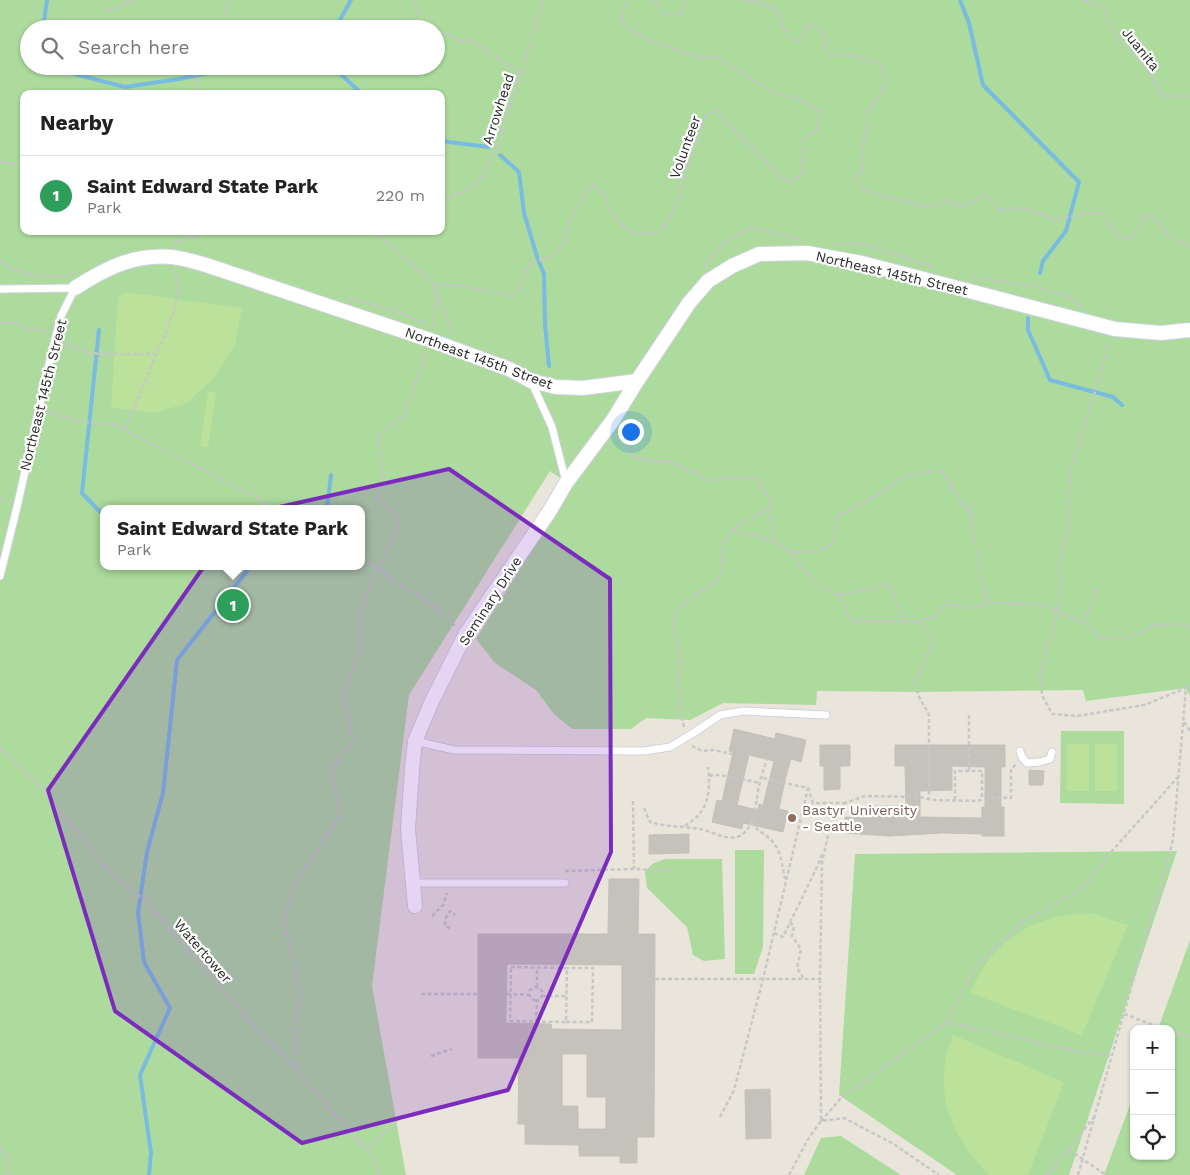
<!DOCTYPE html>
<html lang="en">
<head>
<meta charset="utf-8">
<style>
	:root { --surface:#fff; --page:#f6f6f6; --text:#222; --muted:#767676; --line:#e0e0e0; --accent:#111827 }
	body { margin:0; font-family:"Work Sans",sans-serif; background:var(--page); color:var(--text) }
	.controls { position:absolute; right:15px; bottom:15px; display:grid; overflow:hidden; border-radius:10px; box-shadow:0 1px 4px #0004 }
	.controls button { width:45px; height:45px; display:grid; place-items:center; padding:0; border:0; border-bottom:1px solid var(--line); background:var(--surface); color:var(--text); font:25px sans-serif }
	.you { position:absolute; left:630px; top:431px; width:18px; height:18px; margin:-12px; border:4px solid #fff; border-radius:50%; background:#1a73e8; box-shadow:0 0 0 8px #1a73e833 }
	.badge { display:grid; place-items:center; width:32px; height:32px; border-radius:50%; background:var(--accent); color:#fff; font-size:16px; font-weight:700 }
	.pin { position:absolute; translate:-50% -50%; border:2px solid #fff; box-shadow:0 1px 5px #0006 }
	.popup { position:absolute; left:100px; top:505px; width:265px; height:65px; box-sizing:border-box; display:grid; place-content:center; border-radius:10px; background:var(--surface); filter:drop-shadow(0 1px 4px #0005); font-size:16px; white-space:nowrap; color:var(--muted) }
	.popup b { font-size:19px; color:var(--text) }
	.popup::after { content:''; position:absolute; left:50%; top:100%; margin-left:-10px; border:10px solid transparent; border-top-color:var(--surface) }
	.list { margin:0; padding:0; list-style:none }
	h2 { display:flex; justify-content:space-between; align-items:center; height:65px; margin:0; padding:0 20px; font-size:21px }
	h2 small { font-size:16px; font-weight:400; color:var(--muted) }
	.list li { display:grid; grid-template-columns:32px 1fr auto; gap:15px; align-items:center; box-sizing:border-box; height:80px; padding:0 20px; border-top:1px solid var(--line) }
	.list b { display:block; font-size:19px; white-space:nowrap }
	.list p { margin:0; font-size:16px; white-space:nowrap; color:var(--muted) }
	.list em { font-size:16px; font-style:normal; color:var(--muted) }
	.icon { flex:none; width:28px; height:28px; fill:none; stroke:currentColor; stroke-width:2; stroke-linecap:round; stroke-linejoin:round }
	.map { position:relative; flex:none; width:1190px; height:1175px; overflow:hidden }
	.search { position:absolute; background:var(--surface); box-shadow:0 1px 4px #0004; left:20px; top:20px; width:425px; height:55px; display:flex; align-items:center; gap:12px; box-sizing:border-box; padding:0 18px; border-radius:28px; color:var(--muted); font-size:19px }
	.panel { position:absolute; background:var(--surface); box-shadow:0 1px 4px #0004; left:20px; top:90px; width:425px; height:145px; border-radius:10px }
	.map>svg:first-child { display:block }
	.green { fill:#acdb9d; fill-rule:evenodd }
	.pitch { fill:#bbe19a }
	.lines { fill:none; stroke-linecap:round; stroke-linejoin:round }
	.stream { stroke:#79bbe1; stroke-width:4 }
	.building { fill:#c5c1bb; stroke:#c4c1b5; fill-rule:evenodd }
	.service-casing { stroke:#d1d2e0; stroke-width:9 }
	.minor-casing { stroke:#d1d2e0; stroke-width:16 }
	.path { stroke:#c7c7c7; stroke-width:2.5; stroke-dasharray:4 2.5; stroke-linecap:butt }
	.service { stroke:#fff; stroke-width:7 }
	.minor { stroke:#fff; stroke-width:14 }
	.marked { fill:#7b2cbf; fill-opacity:0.2; stroke:#7b2cbf; stroke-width:4; stroke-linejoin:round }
	.education-dot { fill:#8d6e63; stroke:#fff; stroke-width:2 }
	.labels { text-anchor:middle; stroke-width:4.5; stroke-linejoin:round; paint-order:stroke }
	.street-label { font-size:14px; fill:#282828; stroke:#fff }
	.education-label { font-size:14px; fill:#785e54; stroke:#fff; text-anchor:start }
</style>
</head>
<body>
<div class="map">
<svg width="1190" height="1175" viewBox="0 0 1190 1175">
	<rect width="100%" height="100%" fill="#e9e5db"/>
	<path class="green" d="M0 0H1190V696L1186 688 1086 701 1083 690 919 692 817 691 816 705 723 703 690 720 646 718 631 729H572L554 714 536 690 495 663 476 639 572 486 550 471 409 695 372 986 406 1175H0ZM29 29H436V66H29ZM24 94H441V231H24ZM104 509H362V566H104Z
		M1061 731H1124V804L1060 803Z
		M735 850H764L763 947 754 974H735Z
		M1177 851 1069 1175H957L839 1095 855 854Z
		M665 859H722L725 959 704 961 693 955 687 927 647 888 645 872 652 864Z
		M1190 940V1175H1104L1134 1094V1156H1171V1029H1158Z
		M841 1136 901 1175H804L821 1138Z"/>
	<path class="pitch" d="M125 292 242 308 235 344 216 376 187 403 155 413 111 407 118 297Z
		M208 391 216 392 208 447 200 446Z
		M1067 744H1089V791H1067Z
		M1095 744H1117V791H1095Z
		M1094 914 1128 925 1082 1035 970 993C988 950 1020 923 1066 915 1075 914 1085 914 1094 914Z
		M953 1035 1064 1082 1028 1175H989C950 1135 931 1090 953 1035Z"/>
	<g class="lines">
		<path class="stream" d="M960 0 969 23 983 85 1079 182 1066 231 1043 261 1040 273
			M43 29 47 0
			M335 29 351 0
			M63 66 67 72 125 87 179 79 243 66
			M332 66 362 94
			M441 141 489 147
			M500 155 519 172 524 213 538 260 544 274 545 324 549 366
			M1028 318V330L1050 380 1113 397 1122 405
			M99 330 82 493 104 516
			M327 509 331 475
			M149 1175 151 1153 140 1075 170 1008 144 962 138 913 147 852 163 793 177 660 251 566"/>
	</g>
	<path class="building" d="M734 729 775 739 776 733 806 740 801 762 791 759 785 780 779 809 788 811 783 832 743 823 742 829 712 822 717 800 722 801 733 752 729 751ZM749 755 774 761 763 805 759 804 758 810 737 805Z
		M820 745H850V766H840V789L824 790V766H820Z
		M895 745H1005V767H1001V807H1004V836H982V834L943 833 889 836 845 833V817L867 818V806H906L905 766H895ZM952 766 985 767V807H982V818L920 817V791L952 790Z
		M1029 770 1044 771 1043 785H1029Z
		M689 834V853L649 854V835Z
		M609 879H639L638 934H655L654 1137H637V1163H620V1156H579V1145L525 1144V1124H518L519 1058H478V934H608ZM507 964 622 965V1030L552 1029 551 1024 506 1023ZM562 1054H587V1097H606V1129H578V1106H562Z
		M770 1089 771 1138 746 1139 745 1090Z"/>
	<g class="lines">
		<g class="service-casing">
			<path id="service" d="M0 289 75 288 61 316 52 351 17 507 0 576
				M531 381 552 427 566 482
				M415 741 454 750 644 751 670 747 695 732 720 715 743 711 826 715
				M1020 751 1022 757 1027 763 1040 762 1050 759 1052 752
				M414 883H565"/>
		</g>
		<g class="minor-casing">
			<path id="minor" d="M75 288C106 268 133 254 172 257 183 258 195 262 206 265L430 340 509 369 531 381 556 387 583 388 637 381 689 303 708 281 732 266 759 254 807 253 862 263 1115 329 1161 333 1190 330
				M415 906 408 829 412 770 415 741 432 701 465 635 549 512 566 483 613 420 637 381"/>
		</g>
		<path class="path" d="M416 0 415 3 420 21 432 29
			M655 0 662 13 674 16 683 11 684 0
			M740 0 766 4 777 11C781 25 783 34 797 41L802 39 807 25 817 27 828 39 824 47 829 56 848 55 878 62 885 73C882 90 882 99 868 110L862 157 864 167 855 179 865 191 924 206 949 201 964 207 984 194 994 202 999 210 1020 208 1033 211 1054 220 1088 213H1103L1112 229 1122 239 1132 238 1141 227 1145 215 1156 219C1160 225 1163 231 1169 236 1177 242 1181 238 1190 248
			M1084 0 1104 7 1115 37 1146 67 1162 96H1190
			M107 11 135 0
			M218 29 220 27 229 0
			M436 31 451 35 459 40 474 42 520 73
			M194 66 199 94
			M0 162 24 165
			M441 201 476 186 497 148 544 0
			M374 231 434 284 462 286 515 297 528 267 538 260 552 257 565 241 568 223 582 201 585 190 594 185C612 196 603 200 612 213 624 231 648 243 665 225 669 222 671 216 673 211L706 114 716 111 783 179 791 181 802 175 804 137 817 129 821 112 803 100 777 94 717 57 699 58 633 33 620 20 625 5 630 0
			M174 243 208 231
			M834 244 861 243 932 266
			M0 261C19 276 50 280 73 273
			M704 267 725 242 750 227 799 239
			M973 277 1036 287 1070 297 1082 307
			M436 290 453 334
			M350 298 398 312 425 323
			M0 322 18 323 29 329 47 331
			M432 328 437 301 434 284
			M1110 342 1071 470 1068 500 1067 533 1061 555V586L1057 612 1051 639 1044 656 1040 674 1042 695 1052 714 1077 716 1144 705 1186 688
			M63 344 91 353 101 354H156
			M47 412C69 418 91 425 114 424L279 509
			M644 419 640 436 628 447 631 454 644 460 670 462 712 481 725 478 756 479 771 500 768 508
			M125 429 175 310 178 289 175 269
			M0 499 8 500
			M971 503 973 532 979 559 981 580 988 603
			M732 530 775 541
			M789 552C806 552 832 554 836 533 837 528 837 522 837 517L876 496 906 476 941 470 972 519
			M362 560 378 568 397 584 417 594 437 608 456 627
			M840 595 889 584 903 620
			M918 621 933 637 926 660 916 679 918 695 929 715V799
			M1083 622 1099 587
			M1184 722 1190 731
			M684 727 679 704 678 681 680 653 673 624 677 610 700 592 718 581 722 569 721 548 732 530 768 508 775 541 789 552 818 586 840 595 851 621H917L933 617 945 604 971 608 988 603 1032 604 1045 606 1083 622 1099 637 1122 640 1155 625 1184 624 1190 629
			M692 746 702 751 714 750 732 754
			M0 748 41 787 112 875 146 901 247 1018 296 1069 378 1164V1175
			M969 771V715
			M711 777V775H720L760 783
			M763 778 808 788 813 803H845
			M955 800V771H982V799
			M633 801 634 869
			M644 808 650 822C666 827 683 826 700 829 711 831 725 840 737 837 755 832 756 800 759 786 761 776 765 766 768 756
			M751 823C756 829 763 833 769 838 781 848 782 865 785 879
			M685 826C690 822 697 818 700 813 710 801 710 782 708 767
			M565 871 634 869 675 871
			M432 916 443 905 447 893
			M790 922 794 927 792 936 801 949 797 968 804 979
			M450 928 445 926V919L450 911 455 915
			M774 933 783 937 818 865 822 854
			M511 967 567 968 566 1022 510 1021Z
			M655 979H820L822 862 829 831 836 814 845 803 865 796 920 797 932 800 978 801 987 797 1011 798V770L1016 764
			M820 979 821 1120
			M537 987V967
			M421 994H478
			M507 994 529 995
			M542 996H567
			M1124 1014 1164 1029
			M536 1022 537 1001 541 998 543 993 540 988 535 987 530 990 529 995 532 999 537 1001
			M566 1022H592L593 968H567
			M947 1022 1080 1052 1112 1056
			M1171 1031 1190 1037
			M431 1056 452 1049
			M296 1069 299 986 284 921 294 885 340 815 331 769 353 741 343 694 360 652 361 608 375 574 399 529 395 514 377 500 382 476 378 435 404 416 426 352
			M720 1117 734 1090 763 979 808 788
			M821 1121 842 1097 947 1022 973 970 1022 922 1083 888 1112 851 1179 776
			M358 1139 370 1148C381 1137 392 1119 407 1116
			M0 1147 8 1157 9 1175
			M1069 1150 1106 1175
			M789 1175 808 1139 821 1121 844 1118 892 1143 939 1175
			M1047 1175 1095 1116
			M1078 1175 1173 840 1186 688 1190 683"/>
		<use href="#service" class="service"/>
		<use href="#minor" class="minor"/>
	</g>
	<path class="marked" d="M449 469 610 579 611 852 508 1090 302 1143 115 1011 48 790 239 516Z"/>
	<circle class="education-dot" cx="792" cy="818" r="5"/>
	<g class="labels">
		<g class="street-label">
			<text transform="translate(1141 49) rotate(51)" y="5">Juanita</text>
			<text transform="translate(498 109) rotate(-72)" y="5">Arrowhead</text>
			<text transform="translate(685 147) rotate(-70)" y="5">Volunteer</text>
			<text transform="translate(892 273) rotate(13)" y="5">Northeast 145th Street</text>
			<text transform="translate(479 358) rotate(20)" y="5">Northeast 145th Street</text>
			<text transform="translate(43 395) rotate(-76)" y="5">Northeast 145th Street</text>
			<text transform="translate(490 601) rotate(-57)" y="5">Seminary Drive</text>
			<text transform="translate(203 951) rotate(49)" y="5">Watertower</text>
		</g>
		<g class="education-label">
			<text x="802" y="815">Bastyr University<tspan x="802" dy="16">- Seattle</tspan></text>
		</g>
	</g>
</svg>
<div class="controls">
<button>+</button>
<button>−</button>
<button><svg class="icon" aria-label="locate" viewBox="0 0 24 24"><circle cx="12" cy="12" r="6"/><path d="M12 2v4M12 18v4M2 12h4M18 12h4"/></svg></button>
</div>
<div class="you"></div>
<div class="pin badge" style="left:233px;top:605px;background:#2e9e5b">1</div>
<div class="popup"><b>Saint Edward State Park</b>Park</div>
<div class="search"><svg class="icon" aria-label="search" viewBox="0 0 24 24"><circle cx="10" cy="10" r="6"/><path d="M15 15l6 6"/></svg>Search here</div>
<section class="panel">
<h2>Nearby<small></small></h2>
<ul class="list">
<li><span class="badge" style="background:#2e9e5b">1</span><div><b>Saint Edward State Park</b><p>Park</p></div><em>220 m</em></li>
</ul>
</section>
</div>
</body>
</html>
